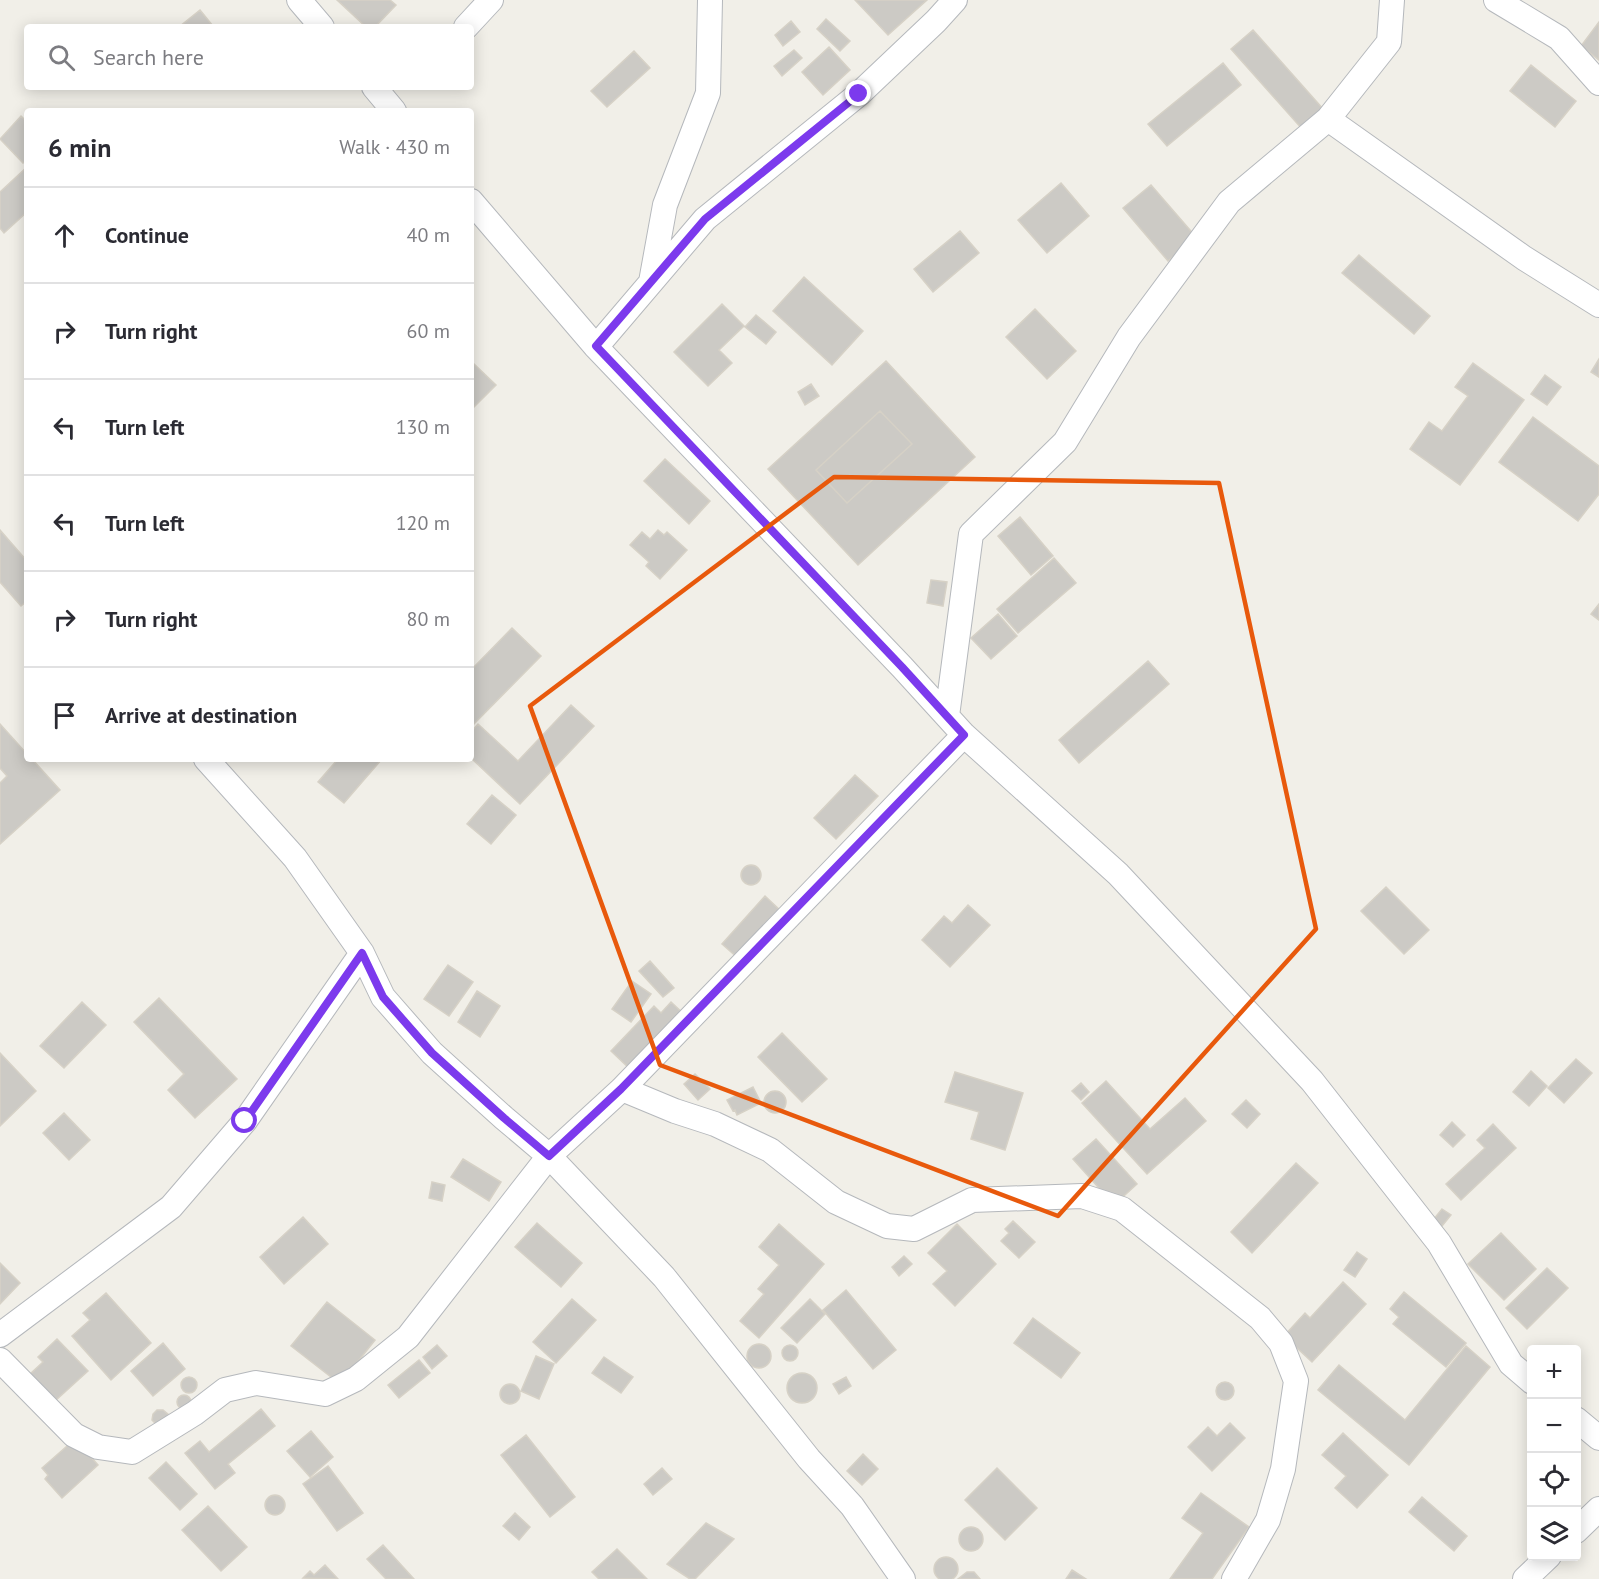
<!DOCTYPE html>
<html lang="en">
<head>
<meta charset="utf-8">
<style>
	:root { --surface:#fff; --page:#f2f2f3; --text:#2b2b33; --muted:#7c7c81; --line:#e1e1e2 }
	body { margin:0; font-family:"PT Sans",sans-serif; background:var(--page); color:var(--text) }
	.controls { position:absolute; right:18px; bottom:18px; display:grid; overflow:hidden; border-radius:6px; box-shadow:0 3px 15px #0003 }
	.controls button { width:54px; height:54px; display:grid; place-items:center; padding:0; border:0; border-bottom:2px solid var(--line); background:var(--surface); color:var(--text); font:30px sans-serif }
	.stop { position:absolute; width:18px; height:18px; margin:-14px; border:4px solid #7c3aed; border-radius:50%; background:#fff }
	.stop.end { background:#7c3aed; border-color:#fff; box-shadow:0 2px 6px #0008 }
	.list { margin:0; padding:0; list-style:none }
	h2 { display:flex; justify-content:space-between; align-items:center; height:78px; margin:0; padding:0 24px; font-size:26px }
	h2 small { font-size:20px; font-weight:400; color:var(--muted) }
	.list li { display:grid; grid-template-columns:39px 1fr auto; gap:18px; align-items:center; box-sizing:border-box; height:96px; padding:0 24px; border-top:2px solid var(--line) }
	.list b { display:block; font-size:22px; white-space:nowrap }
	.list em { font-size:20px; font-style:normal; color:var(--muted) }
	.icon { flex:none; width:33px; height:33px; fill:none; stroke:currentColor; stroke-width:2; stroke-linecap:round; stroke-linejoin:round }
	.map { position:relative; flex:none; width:1599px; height:1579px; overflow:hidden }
	.search { position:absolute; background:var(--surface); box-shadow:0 3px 15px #0003; left:24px; top:24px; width:450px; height:66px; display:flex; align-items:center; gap:15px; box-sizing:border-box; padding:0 21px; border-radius:6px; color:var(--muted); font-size:22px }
	.panel { position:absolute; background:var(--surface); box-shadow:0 3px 15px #0003; left:24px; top:108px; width:450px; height:654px; border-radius:6px }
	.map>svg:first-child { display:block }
	.building { fill:#cccac5; stroke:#d6d1c6; stroke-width:1.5 }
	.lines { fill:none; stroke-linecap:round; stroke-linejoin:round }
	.street-casing { stroke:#b5b8bc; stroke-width:26 }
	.street { stroke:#fff; stroke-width:24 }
	.route { stroke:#7c3aed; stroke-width:8 }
	.marked { fill:none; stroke:#e8590c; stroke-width:4.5; stroke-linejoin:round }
</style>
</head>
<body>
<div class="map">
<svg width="1599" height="1579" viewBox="0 0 1599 1579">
	<rect width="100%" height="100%" fill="#f1efe8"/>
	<path class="building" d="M337 0H390L396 5 375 27H366Z
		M855 0H927L888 35Z
		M200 10 213 26 179 27Z
		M826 19 850 41 840 51 817 29Z
		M791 21 800 32 783 46 775 35Z
		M1599 22V60L1581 46Z
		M1253 30 1324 110 1303 130 1231 49Z
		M829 47 850 70 823 95 802 72Z
		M794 50 802 58 782 76 774 66Z
		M634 51 650 68 607 107 591 91Z
		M1223 63 1241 85 1167 146 1148 124Z
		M1531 65 1576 101 1555 127 1510 91Z
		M21 116 27 122V160L23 163 0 139Z
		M27 167V212L4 233 0 228V192Z
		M1061 183 1089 216 1047 253 1018 220Z
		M1151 185 1196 237 1168 261 1123 208Z
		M960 231 979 253 933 292 914 269Z
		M1359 255 1430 316 1414 334 1342 273Z
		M804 277 863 331 832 365 773 311Z
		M722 304 744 326 719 350 732 363 708 386 674 352Z
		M1035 309 1076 351 1047 379 1006 337Z
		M756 315 776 332 766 344 745 327Z
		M1599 359V377L1591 372Z
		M886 361 975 457 858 565 768 469Z
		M473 363 496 385 471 410V364Z
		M1473 363 1524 400 1460 485 1410 449 1429 422 1442 431 1468 396 1455 387Z
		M1545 375 1561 387 1547 405 1531 394Z
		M811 384 819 396 805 405 798 392Z
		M880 411 912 444 847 503 816 470Z
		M1533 417 1599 466V494L1578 521 1499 462Z
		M665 459 710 501 689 524 644 481Z
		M1020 517 1053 556 1031 575 998 536Z
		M0 530 27 561V601L21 606 0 582Z
		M658 530 664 535 667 532 687 550 660 579 646 566 649 562 630 545 642 532 650 539Z
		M1054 558 1076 583 1018 633 997 609Z
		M931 580 947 582 943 606 927 603Z
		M1599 604V620L1591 614Z
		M998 614 1017 636 991 659 971 638Z
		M512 628 541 656 471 727V670Z
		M1148 661 1169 684 1079 763 1059 740Z
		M571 705 594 726 520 804 471 758V732L478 724 518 761Z
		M0 724 27 754V759H32L60 790 0 844V783L7 776 0 768Z
		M338 759H382L344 803 318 782Z
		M855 775 878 796 836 839 814 818Z
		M492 795 516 815 491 844 467 824Z
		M741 875a10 10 0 1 1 20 0a10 10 0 1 1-20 0Z
		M1386 887 1429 930 1404 954 1361 911Z
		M765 896 782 912 739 959 722 944Z
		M968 905 990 925 950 967 922 940 944 916 952 923Z
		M650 961 674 988 663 997 639 971Z
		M448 965 473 982 449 1016 424 999Z
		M632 981 651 994 631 1022 612 1009Z
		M477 991 500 1006 480 1037 458 1022Z
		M159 998 237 1079 195 1118 168 1090 184 1074 134 1022Z
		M82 1002 106 1025 64 1068 40 1046Z
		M671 1002 686 1016 633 1072 611 1051 654 1006 661 1013Z
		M782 1033 827 1079 802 1102 758 1057Z
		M0 1053 36 1091 0 1126Z
		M1576 1059 1592 1073 1564 1103 1548 1088Z
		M1531 1071 1547 1086 1529 1106 1513 1092Z
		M955 1072 1023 1093 1005 1150 971 1139 979 1112 945 1102Z
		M695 1074 710 1089 698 1100 684 1084Z
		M1106 1081 1150 1129 1185 1098 1206 1121 1147 1174 1082 1103Z
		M1081 1083 1089 1092 1081 1100 1072 1091Z
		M753 1087 761 1103 737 1115 735 1110 733 1111 727 1100Z
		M764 1102a11 11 0 1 1 22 0a11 11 0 1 1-22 0Z
		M1246 1100 1260 1114 1247 1128 1232 1114Z
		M64 1113 90 1140 69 1160 43 1133Z
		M1452 1122 1465 1135 1453 1147 1440 1135Z
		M1493 1124 1516 1148 1461 1200 1446 1184 1485 1148 1477 1140Z
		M1096 1139 1137 1184 1114 1205 1073 1159Z
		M463 1159 501 1182 489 1201 451 1177Z
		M1296 1163 1318 1183 1252 1253 1231 1232Z
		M432 1182 445 1185 442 1201 429 1198Z
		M1442 1209 1451 1215 1442 1226 1433 1220Z
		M303 1217 328 1244 284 1284 260 1257Z
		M1013 1221 1035 1242 1019 1258 1001 1241 1009 1233 1005 1229Z
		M537 1223 582 1263 561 1287 515 1247Z
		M779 1224 824 1264 759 1338 740 1321 764 1294 758 1289 779 1265 759 1247Z
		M957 1224 996 1264 955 1306 933 1284 947 1271 928 1253Z
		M1501 1233 1536 1269 1504 1300 1468 1264Z
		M1357 1252 1367 1259 1355 1277 1344 1270Z
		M904 1256 912 1264 899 1276 892 1267Z
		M0 1263 20 1283 0 1304Z
		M1547 1268 1568 1288 1527 1329 1506 1308Z
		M1343 1282 1366 1304 1312 1362 1284 1336 1305 1313 1310 1318Z
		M846 1290 896 1350 873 1369 823 1310Z
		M1404 1292 1466 1343 1446 1367 1393 1324 1399 1317 1390 1309Z
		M106 1293 151 1343 111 1380 72 1336 90 1320 83 1313Z
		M572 1299 596 1320 556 1363 533 1342Z
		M810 1299 825 1314 797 1343 781 1328Z
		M327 1302 375 1340 340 1384 291 1346Z
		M1033 1318 1080 1353 1061 1378 1014 1343Z
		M57 1339 88 1371 55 1401 30 1374 43 1362 38 1357Z
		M163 1343 185 1369 153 1396 131 1371Z
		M747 1356a12 12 0 1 1 24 0a12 12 0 1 1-24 0Z
		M782 1353a8 8 0 1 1 16 0a8 8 0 1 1-16 0Z
		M437 1345 447 1356 432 1369 423 1357Z
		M1466 1346 1490 1367 1409 1465 1318 1390 1339 1365 1405 1420Z
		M536 1356 554 1364 539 1399 521 1391Z
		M604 1357 633 1377 621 1393 592 1373Z
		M419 1360 430 1373 399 1398 388 1385Z
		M787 1388a15 15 0 1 1 30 0a15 15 0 1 1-30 0Z
		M846 1377 851 1386 839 1394 833 1384Z
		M181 1385a8 8 0 1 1 16 0a8 8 0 1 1-16 0Z
		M1216 1391a9 9 0 1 1 18 0a9 9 0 1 1-18 0Z
		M500 1394a10 10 0 1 1 20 0a10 10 0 1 1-20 0Z
		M177 1402a7 7 0 1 1 14 0a7 7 0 1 1-14 0Z
		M261 1409 275 1426 228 1464 235 1473 215 1489 185 1453 200 1441 209 1452Z
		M157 1410H163L168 1414V1420L157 1425 152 1420 153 1414Z
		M1230 1423 1245 1438 1212 1471 1188 1447 1208 1427 1217 1436Z
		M311 1431 333 1457 310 1477 287 1451Z
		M1343 1433 1388 1475 1357 1508 1335 1488 1346 1476 1322 1455Z
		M526 1435 575 1497 550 1517 501 1455Z
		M75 1439 98 1465 62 1498 45 1479 48 1475 42 1468Z
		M863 1454 878 1469 862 1485 847 1471Z
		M166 1462 197 1494 180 1510 149 1478Z
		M328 1466 363 1513 337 1531 303 1484Z
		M662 1468 672 1479 653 1495 644 1484Z
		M997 1468 1037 1508 1005 1540 965 1500Z
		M1201 1493 1249 1527 1212 1579H1170L1203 1533 1182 1518Z
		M265 1505a10 10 0 1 1 20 0a10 10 0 1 1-20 0Z
		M1422 1497 1467 1536 1454 1551 1409 1512Z
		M208 1506 247 1547 221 1571 182 1530Z
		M515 1513 530 1527 519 1540 503 1526Z
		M706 1523 734 1539 695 1579H690L667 1564Z
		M959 1539a12 12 0 1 1 24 0a12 12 0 1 1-24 0Z
		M383 1545 414 1579H386L367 1559Z
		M617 1549 647 1579H599L592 1572Z
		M934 1569a12 12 0 1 1 24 0a12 12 0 1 1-24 0Z
		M325 1565 338 1579 303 1578 310 1571 314 1575Z
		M1072 1570 1086 1579H1066Z
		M967 1572H974L980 1579H958Z"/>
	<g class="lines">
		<g class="street-casing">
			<path id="street" d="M299 0 322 27
				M1496 0 1559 38 1599 83
				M466 27 491 0
				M374 87 394 111
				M1328 119 1524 258 1599 305
				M471 201 596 347 902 667 964 735 1118 874 1312 1081 1439 1243 1511 1364 1532 1382
				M651 282 665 205 708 93 710 0
				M596 347 705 219 859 94 936 21 955 0
				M947 716 971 534 1065 442 1129 337 1229 202 1328 119 1389 42 1392 0
				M206 759 295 858 362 953 383 997 432 1053 504 1118 549 1156 664 1277 809 1459 852 1506 903 1579
				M622 1089 675 1111 715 1124 770 1150 836 1202 887 1226 914 1229 972 1200 1082 1196 1122 1209 1260 1318 1281 1343 1296 1381 1283 1469 1268 1520 1234 1579
				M0 1335 171 1207 245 1121 362 953
				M0 1360 74 1435 98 1447 132 1452 195 1413 225 1390 256 1383 325 1394 356 1379 408 1337 549 1156 622 1089 964 735
				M1576 1419 1599 1438
				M1576 1531 1599 1509
				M1525 1579 1549 1556"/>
		</g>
		<use href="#street" class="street"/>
	</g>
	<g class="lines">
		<path class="route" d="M245 1121 362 953 383 997 432 1053 504 1118 549 1156 621 1089 964 735 902 667 596 346 705 219 859 94"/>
	</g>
	<path class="marked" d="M834 477 1219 483 1316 929 1058 1216 660 1065 530 706Z"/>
</svg>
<div class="controls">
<button>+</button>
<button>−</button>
<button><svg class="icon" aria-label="locate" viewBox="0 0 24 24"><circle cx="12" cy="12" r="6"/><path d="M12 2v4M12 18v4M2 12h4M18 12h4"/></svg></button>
<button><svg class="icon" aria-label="layers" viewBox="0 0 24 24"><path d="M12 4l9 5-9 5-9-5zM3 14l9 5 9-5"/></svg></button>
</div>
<div class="stop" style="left:245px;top:1121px"></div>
<div class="stop end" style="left:859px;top:94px"></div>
<div class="search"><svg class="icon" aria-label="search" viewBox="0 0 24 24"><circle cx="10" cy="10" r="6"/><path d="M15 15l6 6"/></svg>Search here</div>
<section class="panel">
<h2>6 min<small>Walk · 430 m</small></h2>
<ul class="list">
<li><svg class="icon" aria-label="ahead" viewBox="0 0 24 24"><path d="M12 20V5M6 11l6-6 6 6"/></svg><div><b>Continue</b></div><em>40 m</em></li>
<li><svg class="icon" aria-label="right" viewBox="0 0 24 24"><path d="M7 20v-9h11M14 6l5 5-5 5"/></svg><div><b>Turn right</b></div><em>60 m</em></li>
<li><svg class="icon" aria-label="left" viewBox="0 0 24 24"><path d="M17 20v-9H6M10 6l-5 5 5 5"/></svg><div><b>Turn left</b></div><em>130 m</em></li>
<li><svg class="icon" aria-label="left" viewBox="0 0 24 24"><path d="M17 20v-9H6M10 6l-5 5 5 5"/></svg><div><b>Turn left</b></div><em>120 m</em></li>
<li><svg class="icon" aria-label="right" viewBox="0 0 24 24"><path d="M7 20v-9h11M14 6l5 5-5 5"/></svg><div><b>Turn right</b></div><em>80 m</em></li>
<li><svg class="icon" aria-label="arrive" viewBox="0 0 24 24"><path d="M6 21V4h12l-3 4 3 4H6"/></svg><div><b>Arrive at destination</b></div></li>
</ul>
</section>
</div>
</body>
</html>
